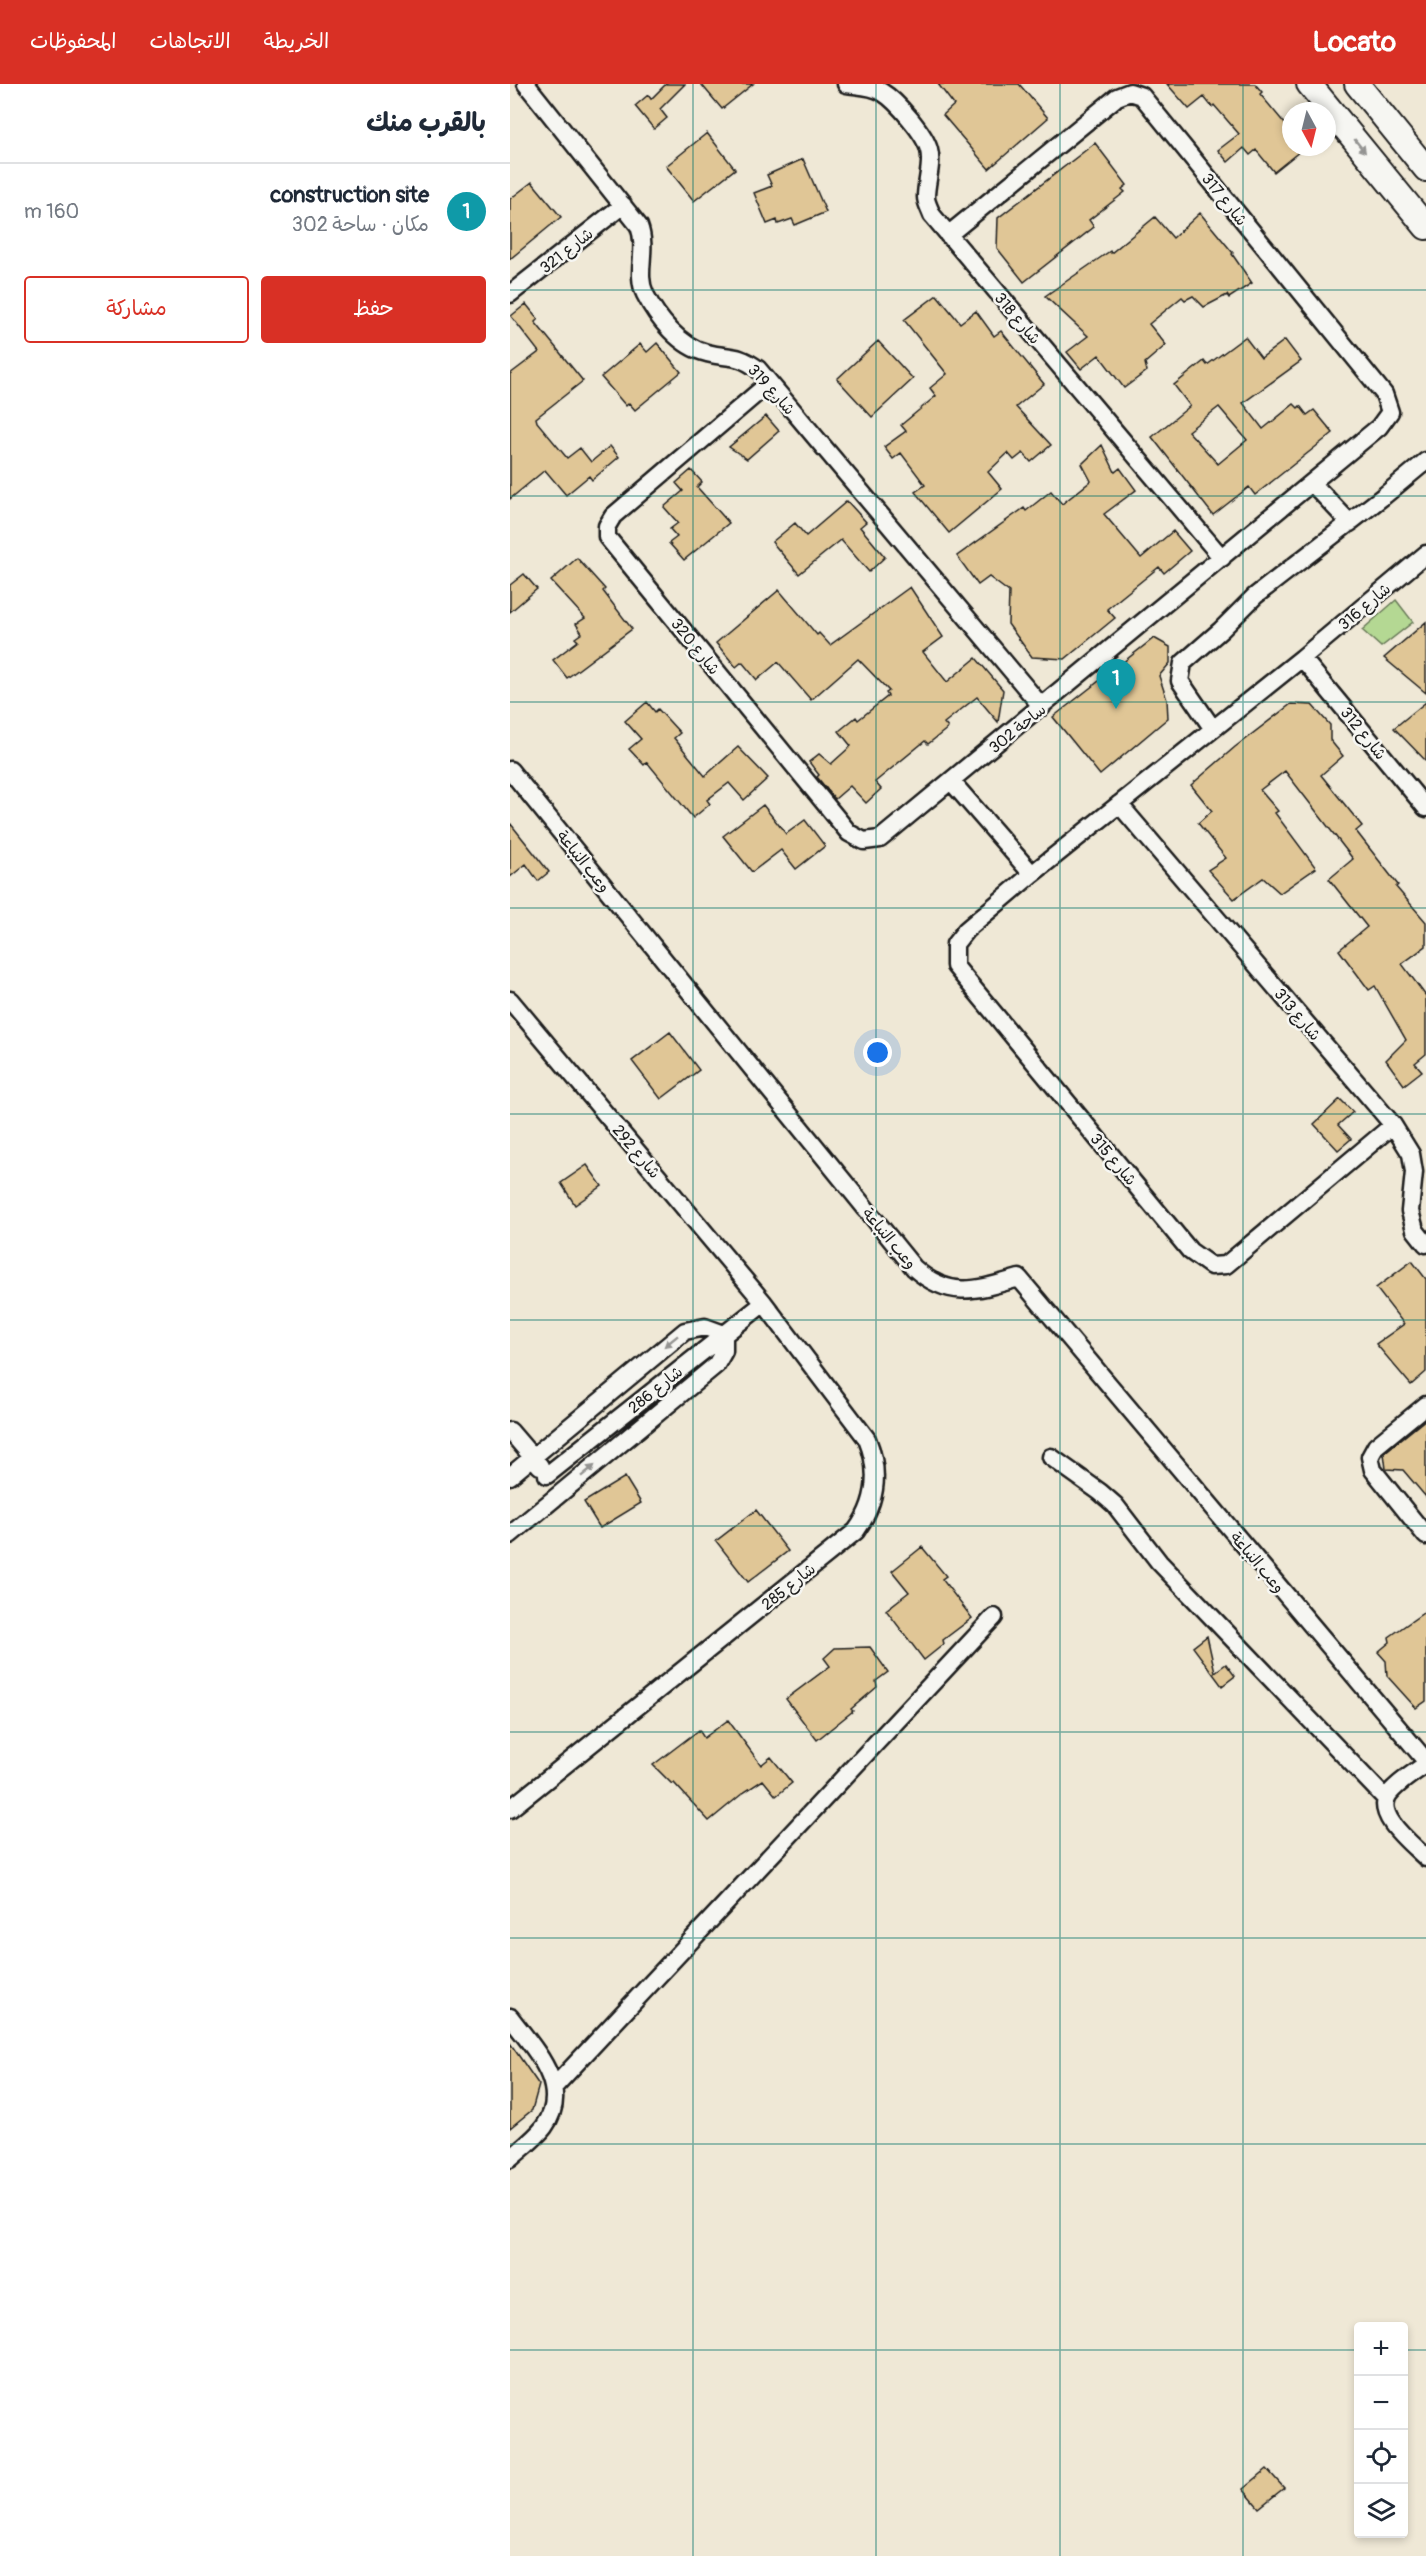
<!DOCTYPE html>
<html lang="ar">
<head>
<meta charset="utf-8">
<style>
	:root { --surface:#fff; --page:#f2f2f3; --text:#1f2937; --muted:#747a83; --line:#e0e1e3; --accent:#d93025 }
	body { margin:0; font-family:Pangolin,"Playpen Sans Arabic",sans-serif; background:var(--page); color:var(--text); direction:rtl }
	.controls { position:absolute; right:18px; bottom:18px; display:grid; overflow:hidden; border-radius:6px; box-shadow:0 3px 9px #0003 }
	.controls button { width:54px; height:54px; display:grid; place-items:center; padding:0; border:0; border-bottom:2px solid var(--line); background:var(--surface); color:var(--text); font:30px sans-serif }
	.compass { position:absolute; left:772px; top:18px; width:54px; height:54px; border-radius:50%; background:var(--surface); box-shadow:0 3px 9px #0003; rotate:173deg }
	.you { position:absolute; left:368px; top:969px; width:21px; height:21px; margin:-15px; border:4px solid #fff; border-radius:50%; background:#1a73e8; box-shadow:0 0 0 9px #1a73e833 }
	.badge { display:grid; place-items:center; width:39px; height:39px; border-radius:50%; background:var(--accent); color:#fff; font-size:20px; font-weight:700 }
	.pin { position:absolute; translate:-50% -50px; filter:drop-shadow(0 2px 3px #0008) }
	.pin::after { content:''; position:absolute; top:32px; width:21px; height:18px; background:inherit; clip-path:polygon(0 0,100% 0,50% 100%) }
	.list { margin:0; padding:0; list-style:none }
	h2 { display:flex; justify-content:space-between; align-items:center; height:78px; margin:0; padding:0 24px; font-size:26px }
	h2 small { font-size:20px; font-weight:400; color:var(--muted) }
	.list li { display:grid; grid-template-columns:39px 1fr auto; gap:18px; align-items:center; box-sizing:border-box; height:96px; padding:0 24px; border-top:2px solid var(--line) }
	.list b { display:block; font-size:22px; white-space:nowrap }
	.list p { margin:0; font-size:20px; white-space:nowrap; color:var(--muted) }
	.list em { font-size:20px; font-style:normal; color:var(--muted) }
	.actions { display:flex; gap:12px; padding:18px 24px }
	.actions a { flex:1; padding:14px 0; border:2px solid var(--accent); border-radius:6px; text-align:center; font-size:21px; color:var(--accent) }
	.actions .main { background:var(--accent); color:#fff }
	.icon { flex:none; width:33px; height:33px; fill:none; stroke:currentColor; stroke-width:2; stroke-linecap:round; stroke-linejoin:round }
	.map { position:relative; flex:none; width:916px; height:2472px; overflow:hidden; direction:ltr }
	header { display:flex; align-items:center; gap:36px; box-sizing:border-box; height:84px; padding:0 30px; background:var(--accent); color:#fff }
	header strong { font-size:28px }
	nav { display:flex; gap:33px; margin-inline-start:auto; font-size:21px }
	main { display:flex }
	aside { flex:1; background:var(--surface) }
	.map>svg:first-child { display:block }
	.green { fill:#b4d893; stroke:#687a58; stroke-width:1.5 }
	.building { fill:#e0c696; stroke:#1c1c1c; stroke-width:1.5; fill-rule:evenodd }
	.lines { fill:none; stroke-linecap:round; stroke-linejoin:round }
	.street-casing { stroke:#1c1c1c; stroke-width:21 }
	.secondary-casing { stroke:#1c1c1c; stroke-width:28 }
	.street { stroke:#f6f6f2; stroke-width:16 }
	.secondary { stroke:#f6f6f2; stroke-width:24 }
	.oneway { fill:#949492 }
	.grid { fill:none; stroke:#0f766e; stroke-width:1.5; stroke-opacity:0.55 }
	.labels { text-anchor:middle; stroke-width:5; stroke-linejoin:round; paint-order:stroke }
	.street-label { font-size:16px; fill:#1c1c1c; stroke:#f6f6f2 }
</style>
</head>
<body>
<header>
<strong>Locato</strong>
<nav><a>الخريطة</a><a>الاتجاهات</a><a>المحفوظات</a></nav>
</header>
<main>
<div class="map">
<svg width="916" height="2472" viewBox="0 0 916 2472">
	<rect width="100%" height="100%" fill="#efe8d6"/>
	<filter id="ink" filterUnits="userSpaceOnUse"><feTurbulence type="fractalNoise" baseFrequency=".0167" numOctaves="2"/><feDisplacementMap in="SourceGraphic" scale="12" xChannelSelector="R" yChannelSelector="G"/><feConvolveMatrix kernelMatrix="1 2 1 2 8 2 1 2 1" color-interpolation-filters="sRGB"/></filter>
	<g filter="url(#ink)">
		<path class="green" d="M886 516 903 538 871 563 852 546Z"/>
		<path class="building" d="M156 0H175L150 25 157 34 144 45 125 22 138 11 141 15Z
			M191 0H243L212 25Z
			M428 0H509L538 34 479 85 433 31 444 21Z
			M657 0H745L752 8 750 10 781 47V63H795L764 88 746 66 740 71 734 64 718 78 708 66 729 50 704 21 702 23 694 13 679 25Z
			M197 49 225 85 184 117 156 82Z
			M585 59 617 101 612 105 615 108 579 136 584 143 514 198 487 164 488 134Z
			M293 75 316 128 285 141 282 135 268 140 267 136 257 140 244 109 262 102 257 91Z
			M22 98 51 133 0 175V115Z
			M690 129 723 169 722 170 742 199 719 214 717 211 694 223 683 212 675 216 672 213 639 240 656 261 635 279 637 287 614 304 589 271 571 285 557 268 578 252 535 212 600 167 601 169 645 133 663 154Z
			M427 211 450 239 466 227 484 252 491 247 534 300 506 323 541 361 521 378 513 369 504 376 498 369 478 388 492 405 439 449 405 408 415 401 391 369 383 375 374 363 396 347 391 341 426 312 420 304 437 290 394 236Z
			M16 220 28 235 25 238 73 297 26 334 27 338 57 374 70 364 81 378 100 362 109 373 82 396 79 392 56 411 35 386 0 415V290L29 268 1 232Z
			M735 253 751 274 775 256 791 277 733 319 753 345 784 320 788 324 790 322 797 331 804 326 823 349 745 411 739 403 703 431 642 353 680 322 664 301 694 277 697 281ZM709 323 737 356 708 380 678 347Z
			M368 257 403 295 362 333 327 295Z
			M147 259 171 288 125 326 119 319 116 322 91 293 130 260 137 268Z
			M256 332 269 347 237 375 219 363Z
			M592 361 605 388 610 384 626 406 594 430 631 474 663 447 680 467 654 489 649 483 597 525 605 534 555 575 522 573 498 540 499 508 479 493 468 501 447 472 514 424 516 427 541 407 552 420 581 397 572 380Z
			M181 386 192 398 187 403 219 439 174 476 159 459 167 453 160 445 168 439 154 423 173 407 166 399Z
			M337 417 356 438 350 443 375 473 359 488 331 456 289 490 262 458 285 439 296 452Z
			M67 474 95 505 93 507 122 545 57 594 43 576 68 557 65 554 72 549 66 540 75 534 41 497Z
			M14 490 27 505 0 528V501Z
			M400 503 433 553 413 568 437 598 466 574 493 606 488 638 467 613 434 639 438 644 418 660 415 657 365 698 371 705 356 719 340 702 325 715 307 693 309 691 299 678 309 670 321 680 341 662 329 647 346 633 348 636 378 612 376 609 379 607 348 575 301 616 268 578 247 596 232 578 226 583 206 559 269 506 307 551 309 549 320 561Z
			M916 538V609L874 574Z
			M644 554 660 563V579L649 592 657 616 658 634 590 691 543 633Z
			M137 618 145 628 148 625 170 649 164 654 195 692 228 663 258 694 234 716 219 699 197 716 200 720 183 734 137 678 134 681 119 665 131 655 115 637Z
			M916 618V677L884 644Z
			M781 620 802 621 820 641V656L833 672 811 691 852 742 846 747 888 801 886 803 916 838V862L892 880 916 912V970L905 979 912 987 894 1001 876 976 896 956 865 902 859 906 829 866 857 843 819 795 843 775 775 687 750 706 768 727 765 729 806 784 770 809 753 794 724 815 698 786 716 774 688 739 702 727 681 701 725 663Z
			M253 721 276 750 295 736 315 762 286 785 271 766 242 788 213 752Z
			M0 739 39 788 28 797 16 780 0 793Z
			M160 948 189 986 151 1015 122 977Z
			M830 1015 843 1028 828 1041 841 1055 828 1066 804 1040Z
			M77 1081 92 1102 65 1121 51 1099Z
			M902 1177 916 1195V1288L901 1301 866 1260 894 1240 866 1204Z
			M916 1335V1413L893 1386 876 1385 874 1369Z
			M115 1393 131 1419 90 1444 74 1418Z
			M246 1426 278 1467 238 1498 206 1457Z
			M412 1463 436 1492 432 1495 462 1534 433 1556 434 1560 414 1576 376 1526 399 1508 382 1487Z
			M916 1527V1617L906 1624 877 1592 876 1577 868 1568 880 1558 879 1553Z
			M697 1552 705 1588 716 1580 725 1592 712 1602 683 1563Z
			M360 1563 378 1588 366 1597 367 1603 341 1625 343 1627 307 1656 276 1615 320 1582 314 1574 325 1564Z
			M218 1636 251 1681 261 1673 282 1699 266 1712 253 1696 233 1709 199 1737 164 1699 162 1700 143 1681 189 1646 194 1654Z
			M0 1959 29 2001 22 2026 0 2044Z
			M757 2385 774 2404 749 2424 733 2405Z"/>
		<g class="lines">
			<g class="street-casing">
				<path id="street" d="M16 0 129 142C138 166 125 189 135 210 147 234 170 263 197 269 220 275 226 269 248 285L532 623
					M336 0C348 2 361 1 372 8 387 17 415 50 419 66 423 81 416 97 416 113 416 119 420 125 422 131L712 474
					M0 210 113 121
					M259 299 103 432 97 442V453L339 749 354 757 370 755 869 343 880 328 874 310 632 12 620 8 607 13 438 151
					M802 399 840 439
					M792 574 916 724
					M703 645 670 597 673 579 711 546 745 512 875 411 916 377
					M0 686 404 1184C440 1216 467 1206 509 1194L916 1677
					M441 697 522 790
					M609 720 883 1041 901 1070 904 1088 900 1127 905 1146 916 1160
					M0 916 254 1219 357 1355C370 1387 367 1418 346 1447L0 1725
					M883 1041 716 1181 701 1182 680 1167 445 882V860L456 846 522 790 792 574 916 470
					M916 1321 866 1362 860 1373 863 1386 916 1452
					M0 1347 30 1382
					M541 1373 590 1408 605 1421 649 1478 876 1715
					M37 1391 254 1219
					M0 1392 175 1247 195 1243 214 1250V1267L206 1281 0 1451
					M916 1680C904 1689 888 1698 879 1710 863 1731 902 1760 916 1774
					M0 1933C23 1964 63 2003 34 2043 25 2055 11 2065 0 2075
					M44 2003 484 1533"/>
			</g>
			<g class="secondary-casing">
				<path id="secondary" d="M799 0 916 143
					M847 0 916 85"/>
			</g>
			<use href="#street" class="street"/>
			<use href="#secondary" class="secondary"/>
		</g>
		<defs><path id="oneway-solid" d="M-6-.8H1V-3.2L6.5 0L1 3.2V.8H-6Z" transform="scale(1.5)"/></defs>
		<g class="oneway">
			<use href="#oneway-solid" transform="translate(850 62) rotate(51)"/>
			<use href="#oneway-solid" transform="translate(161 1257) rotate(141)"/>
			<use href="#oneway-solid" transform="translate(78 1387) rotate(-39)"/>
		</g>
	</g>
	<path class="grid" d="M183 0V2472M366 0V2472M550 0V2472M733 0V2472M0 206H916M0 412H916M0 618H916M0 824H916M0 1030H916M0 1236H916M0 1442H916M0 1648H916M0 1854H916M0 2060H916M0 2266H848M894 2266H916"/>
	<g class="labels">
		<g class="street-label">
			<text transform="translate(715 115) rotate(51)" y="6">شارع 317</text>
			<text transform="translate(56 166) rotate(-38)" y="6">شارع 321</text>
			<text transform="translate(508 234) rotate(50)" y="6">شارع 318</text>
			<text transform="translate(262 305) rotate(48)" y="6">شارع 319</text>
			<text transform="translate(854 522) rotate(-40)" y="6">شارع 316</text>
			<text transform="translate(186 562) rotate(51)" y="6">شارع 320</text>
			<text transform="translate(507 644) rotate(-39)" y="6">ساحة 302</text>
			<text transform="translate(854 649) rotate(51)" y="6">شارع 312</text>
			<text transform="translate(74 777) rotate(51)" y="6">وعب النباعة</text>
			<text transform="translate(788 930) rotate(50)" y="6">شارع 313</text>
			<text transform="translate(127 1067) rotate(50)" y="6">شارع 292</text>
			<text transform="translate(604 1075) rotate(50)" y="6">شارع 315</text>
			<text transform="translate(380 1154) rotate(50)" y="6">وعب النباعة</text>
			<text transform="translate(145 1305) rotate(-39)" y="6">شارع 286</text>
			<text transform="translate(748 1478) rotate(50)" y="6">وعب النباعة</text>
			<text transform="translate(278 1502) rotate(-39)" y="6">شارع 285</text>
		</g>
	</g>
</svg>
<div class="controls">
<button>+</button>
<button>−</button>
<button><svg class="icon" aria-label="locate" viewBox="0 0 24 24"><circle cx="12" cy="12" r="6"/><path d="M12 2v4M12 18v4M2 12h4M18 12h4"/></svg></button>
<button><svg class="icon" aria-label="layers" viewBox="0 0 24 24"><path d="M12 4l9 5-9 5-9-5zM3 14l9 5 9-5"/></svg></button>
</div>
<svg class="compass" viewBox="-18 -18 36 36"><path d="M0-13l5 13h-10z" fill="#e53935"/><path d="M0 13l5-13h-10z" fill="#747a83"/></svg>
<div class="you"></div>
<div class="pin badge" style="left:606px;top:625px;background:#0f9aa8">1</div>
</div>
<aside>
<h2>بالقرب منك<small></small></h2>
<ul class="list">
<li><span class="badge" style="background:#0f9aa8">1</span><div><b>construction site</b><p>مكان · ساحة 302</p></div><em>160 m</em></li>
</ul>
<div class="actions"><a class="main">حفظ</a><a>مشاركة</a></div>
</aside>
</main>
</body>
</html>
